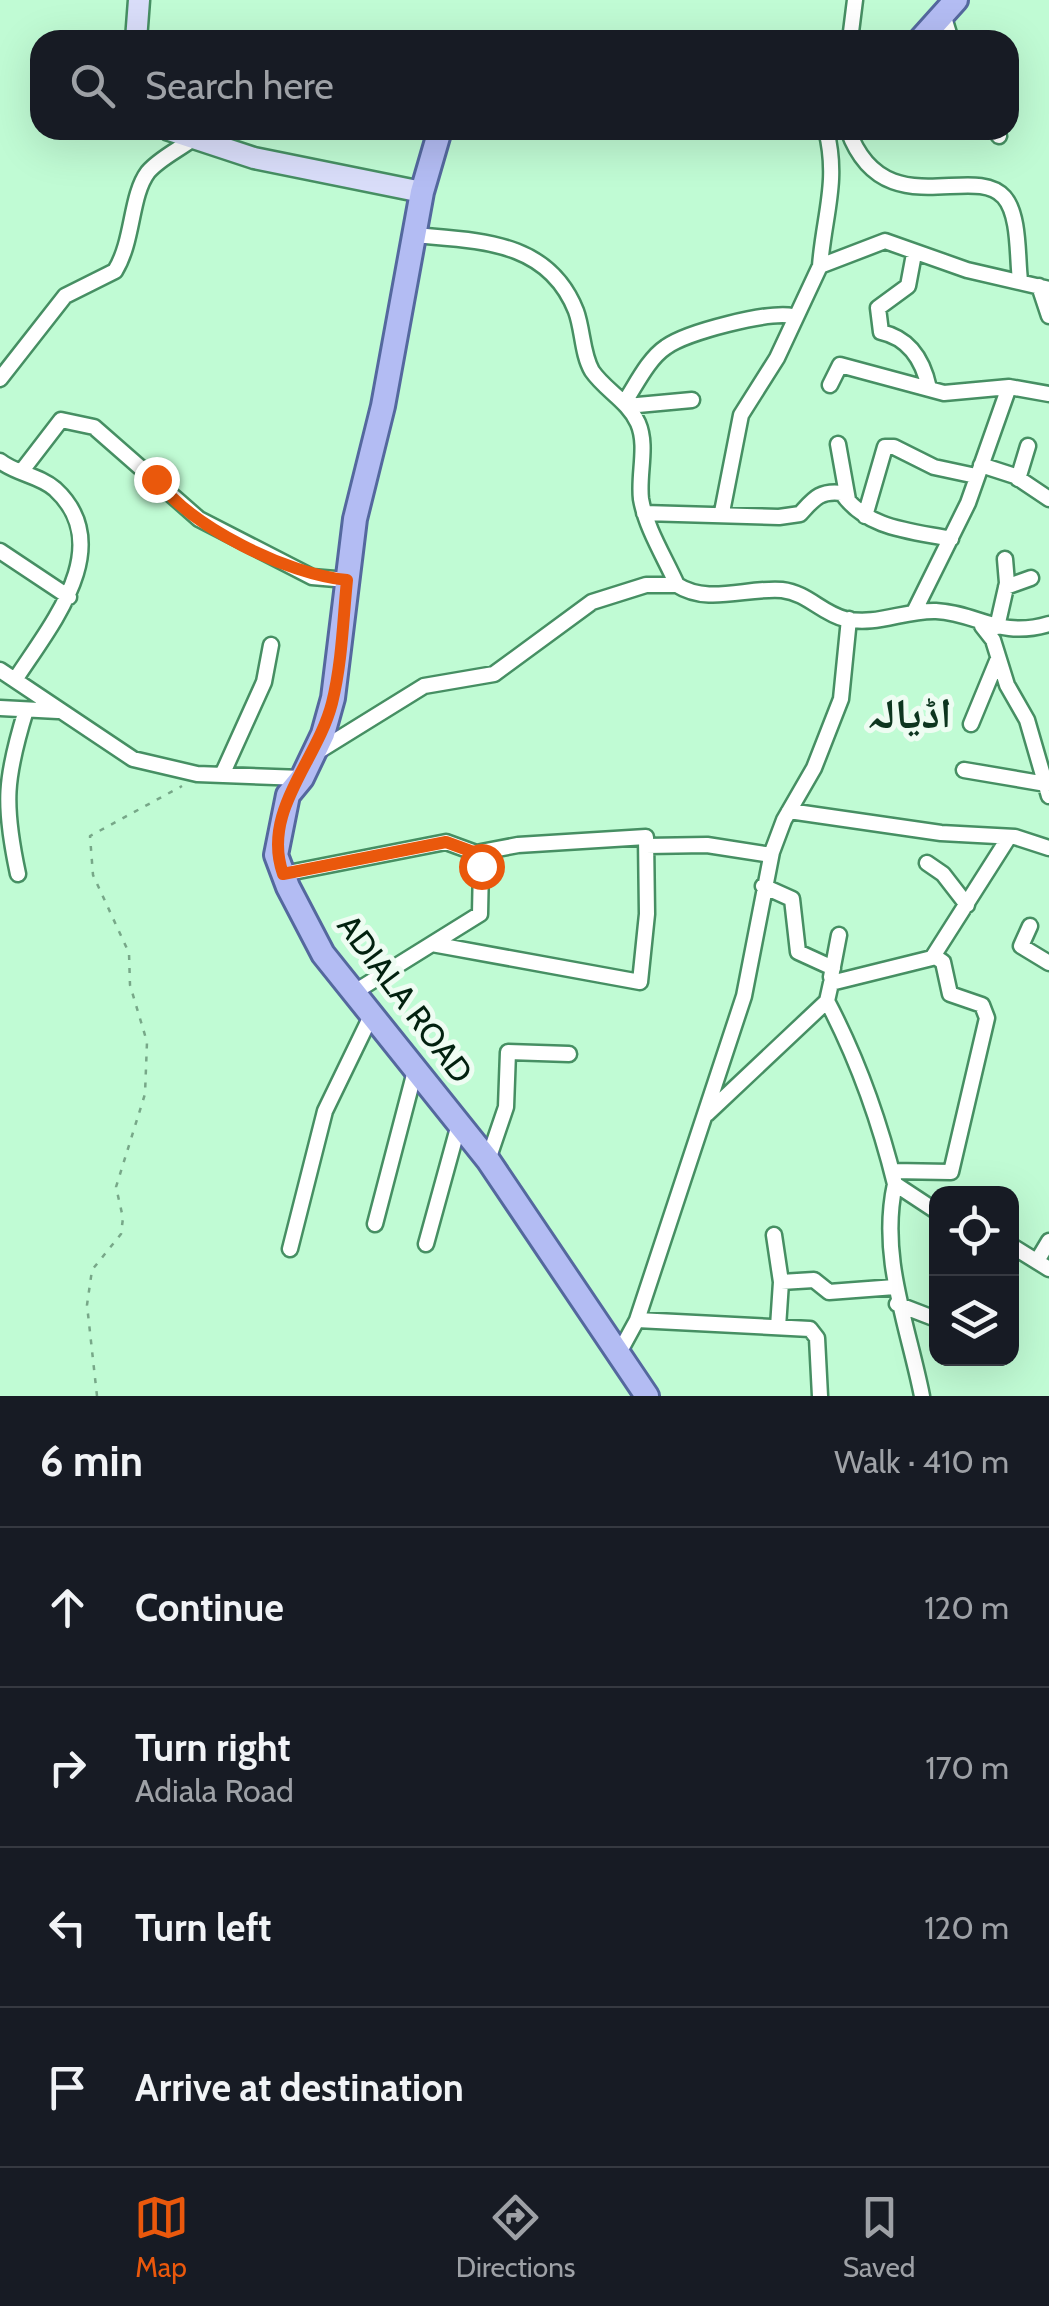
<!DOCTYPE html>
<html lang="en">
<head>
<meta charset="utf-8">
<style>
	:root { --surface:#171b24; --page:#20242c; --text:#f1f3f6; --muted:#9ea1a6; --line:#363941; --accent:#ea580c }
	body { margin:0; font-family:Cabin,"Noto Naskh Arabic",sans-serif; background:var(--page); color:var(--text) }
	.controls { position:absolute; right:30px; bottom:30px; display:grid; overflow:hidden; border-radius:20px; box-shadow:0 10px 40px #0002 }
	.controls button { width:90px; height:90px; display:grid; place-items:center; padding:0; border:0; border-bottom:2px solid var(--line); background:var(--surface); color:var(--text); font:50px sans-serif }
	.stop { position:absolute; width:30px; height:30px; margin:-22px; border:8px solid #ea580c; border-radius:50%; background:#fff }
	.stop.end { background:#ea580c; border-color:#fff; box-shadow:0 2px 10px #0008 }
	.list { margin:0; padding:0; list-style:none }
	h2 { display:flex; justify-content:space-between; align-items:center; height:130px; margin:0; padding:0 40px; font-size:42px }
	h2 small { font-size:32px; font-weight:400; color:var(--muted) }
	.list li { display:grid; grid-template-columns:65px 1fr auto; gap:30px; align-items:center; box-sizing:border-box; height:160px; padding:0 40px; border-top:2px solid var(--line) }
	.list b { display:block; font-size:38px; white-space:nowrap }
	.list p { margin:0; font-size:32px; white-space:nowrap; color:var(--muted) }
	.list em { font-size:32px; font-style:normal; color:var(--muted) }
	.icon { flex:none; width:55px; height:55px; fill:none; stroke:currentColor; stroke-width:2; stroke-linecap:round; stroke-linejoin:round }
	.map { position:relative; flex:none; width:1049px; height:1396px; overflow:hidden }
	.search { position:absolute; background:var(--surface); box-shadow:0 10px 40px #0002; left:30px; right:30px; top:30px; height:110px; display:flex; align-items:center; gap:25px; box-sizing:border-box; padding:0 35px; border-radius:30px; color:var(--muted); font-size:38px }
	.sheet { height:770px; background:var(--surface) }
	nav { display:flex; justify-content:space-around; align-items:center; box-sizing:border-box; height:140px; border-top:2px solid var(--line); background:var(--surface); font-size:28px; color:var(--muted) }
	nav a { display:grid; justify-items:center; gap:5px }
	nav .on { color:var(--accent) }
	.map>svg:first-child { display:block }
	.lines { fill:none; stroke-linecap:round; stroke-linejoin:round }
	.street-casing { stroke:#468f63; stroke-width:19 }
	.secondary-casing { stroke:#468f63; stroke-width:25 }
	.primary-casing { stroke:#54689e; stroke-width:28 }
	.path { stroke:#77a788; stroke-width:2.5; stroke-dasharray:5 8; stroke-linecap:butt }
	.street { stroke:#fff; stroke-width:14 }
	.secondary { stroke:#d9ddf9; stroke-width:20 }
	.primary { stroke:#b3bcf3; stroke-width:22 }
	.route { stroke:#ea580c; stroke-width:12 }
	.labels { text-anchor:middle; stroke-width:10; stroke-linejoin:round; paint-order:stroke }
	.street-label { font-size:32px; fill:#02210f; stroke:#eefcf2 }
	.district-label { font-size:42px; font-weight:bold; fill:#0d351f; stroke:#eefcf2 }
</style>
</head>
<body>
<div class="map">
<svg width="1049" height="1396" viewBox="0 0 1049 1396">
	<rect width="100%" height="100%" fill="#c0fbd4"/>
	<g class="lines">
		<g class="street-casing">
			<path id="street" d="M943 14 951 40
				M850 40 855 0
				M848 130C883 227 973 162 1004 197 1020 215 1017 258 1020 280
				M995 130 999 136
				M414 235C479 241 548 240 576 311 583 330 582 354 592 371 605 390 628 401 638 423 648 446 638 474 641 499 646 528 665 558 677 585 708 605 747 587 782 590 808 593 821 613 845 619 877 626 904 610 936 611 978 613 999 639 1049 624
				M914 254 908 286 878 308 881 332C909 338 923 360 929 388
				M820 266C824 215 839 181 826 130
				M1039 286 1049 316
				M0 379 65 296 115 271C134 240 130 196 148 172 160 158 180 149 194 138
				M830 385 840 365 944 393 1009 387 1049 394
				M624 403C636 385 648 359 666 347 687 332 768 311 793 316
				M627 406 692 400
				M838 444 848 500
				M0 461C16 474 39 475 55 489 118 547 49 627 15 680
				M981 465 1015 476 1049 499
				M21 472 61 420 94 427 199 519 312 577 347 580
				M1018 479 1028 446
				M722 512 741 415 777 358 820 266 885 241 967 270 1049 289
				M644 513 779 517 800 514C813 500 819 490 842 493 866 529 912 531 951 539
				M865 516 885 447H894L934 467 976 476
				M0 551 69 597
				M1006 587 1031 578
				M914 612 968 503 1009 387
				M982 626 993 640 1007 685 1027 720 1049 796
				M997 627 1007 583 1005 559
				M0 670 133 759 197 774 302 778
				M0 708 58 711
				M971 724 997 661
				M319 751 424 686 494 674 592 602 646 585H677
				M964 770 1046 784
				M222 775 264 682 271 645
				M789 811 941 833 1015 837 1049 848
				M646 846 707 845 771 855
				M927 863 943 874 967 905
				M18 874C3 804 5 778 26 710
				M283 874 446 842 476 853 481 866 480 914 353 993
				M763 886 792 899 798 952 833 968
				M1030 926 1021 946 1049 963
				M432 944 640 982 647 914 646 837 518 845 476 853
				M831 977 839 935
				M827 1001 831 983 932 958 1009 837
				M707 1114 827 1001C858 1060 879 1119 895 1184L936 1211
				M488 1160 506 1107 508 1052 569 1054
				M892 1171 951 1172 987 1018 982 1005 950 994 943 962 934 956
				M895 1184C879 1257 908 1325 922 1396
				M375 1224 415 1071
				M774 1235 781 1282 778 1327
				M426 1244 459 1124
				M1012 1246 1049 1269
				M290 1249 325 1111 371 1016
				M1037 1261 1049 1241
				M781 1282 814 1280 829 1292 895 1287
				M897 1304 936 1319
				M637 1320 810 1329 817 1338 820 1396
				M619 1353 637 1320 744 996 772 852 784 820 814 768 841 699 849 619"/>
		</g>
		<g class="secondary-casing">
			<path id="secondary" d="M136 40 139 0
				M169 130 254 158 422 192"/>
		</g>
		<g class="primary-casing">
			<path id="primary" d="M920 40 956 0
				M440 130 422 192 383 406 355 519 333 698 323 734 302 778 288 795 276 855 288 887 323 954 488 1160 647 1396"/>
		</g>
		<path class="path" d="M97 1396 87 1305 92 1270 121 1234 123 1218 116 1187 145 1094 147 1042 130 985 129 953 93 875 90 836 182 786"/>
		<use href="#street" class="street"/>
		<use href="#secondary" class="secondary"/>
		<use href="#primary" class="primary"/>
	</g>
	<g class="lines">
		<path class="route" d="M156 479C192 528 287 574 347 580 343 620 342 663 332 703 317 762 261 811 283 874L446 842 476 853 481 866"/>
	</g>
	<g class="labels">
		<g class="street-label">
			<text transform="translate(405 999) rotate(53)" y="11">ADIALA ROAD</text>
		</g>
		<g class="district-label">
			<text x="909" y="728">اڈیالہ</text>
		</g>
	</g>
</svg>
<div class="controls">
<button><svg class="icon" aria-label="locate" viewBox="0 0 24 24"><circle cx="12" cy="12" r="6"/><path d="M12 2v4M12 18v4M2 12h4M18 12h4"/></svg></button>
<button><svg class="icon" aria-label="layers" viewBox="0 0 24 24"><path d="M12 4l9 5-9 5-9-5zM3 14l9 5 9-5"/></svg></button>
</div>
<div class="stop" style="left:481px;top:866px"></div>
<div class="stop end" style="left:156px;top:479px"></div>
<div class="search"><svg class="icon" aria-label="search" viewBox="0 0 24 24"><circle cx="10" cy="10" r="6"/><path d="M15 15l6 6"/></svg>Search here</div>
</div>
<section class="sheet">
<h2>6 min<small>Walk · 410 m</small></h2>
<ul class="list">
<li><svg class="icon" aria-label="ahead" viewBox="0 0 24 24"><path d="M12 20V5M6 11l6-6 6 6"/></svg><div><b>Continue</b></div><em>120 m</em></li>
<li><svg class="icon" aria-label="right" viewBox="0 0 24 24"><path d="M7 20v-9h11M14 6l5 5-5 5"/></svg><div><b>Turn right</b><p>Adiala Road</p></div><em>170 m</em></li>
<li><svg class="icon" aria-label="left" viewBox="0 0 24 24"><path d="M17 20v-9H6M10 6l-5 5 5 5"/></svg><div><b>Turn left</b></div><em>120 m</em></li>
<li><svg class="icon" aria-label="arrive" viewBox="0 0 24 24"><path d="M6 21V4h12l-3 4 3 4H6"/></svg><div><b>Arrive at destination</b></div></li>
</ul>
</section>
<nav>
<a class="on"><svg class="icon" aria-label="map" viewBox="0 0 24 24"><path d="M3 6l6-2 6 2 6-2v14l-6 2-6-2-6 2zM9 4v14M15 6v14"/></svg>Map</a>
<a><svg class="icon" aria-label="directions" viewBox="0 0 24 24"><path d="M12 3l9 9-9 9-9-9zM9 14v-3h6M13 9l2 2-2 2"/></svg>Directions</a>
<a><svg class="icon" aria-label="saved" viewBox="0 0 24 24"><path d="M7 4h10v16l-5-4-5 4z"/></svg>Saved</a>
</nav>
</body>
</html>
